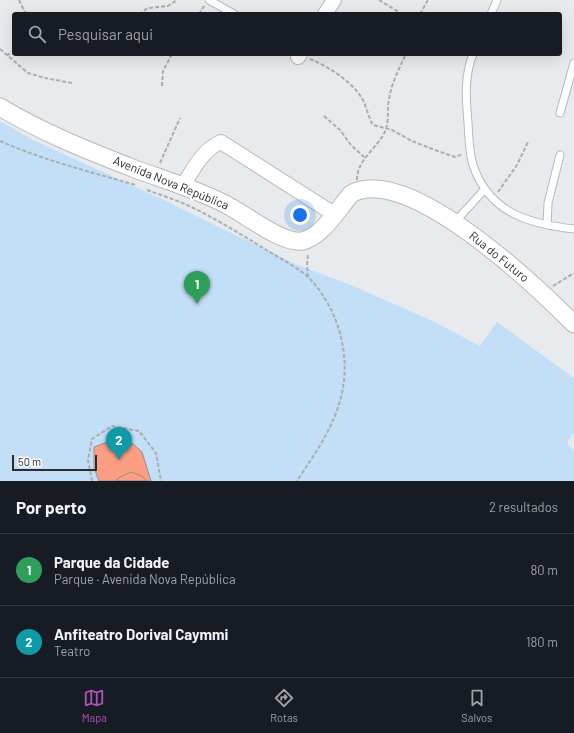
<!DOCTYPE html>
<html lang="pt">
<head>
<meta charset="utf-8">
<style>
	:root { --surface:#171b24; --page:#20242c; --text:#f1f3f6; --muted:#9ea1a6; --line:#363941; --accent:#ae53be }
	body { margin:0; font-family:Barlow,sans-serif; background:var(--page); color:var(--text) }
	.scale { position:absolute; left:12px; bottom:10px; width:85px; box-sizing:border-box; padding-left:4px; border:2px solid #2b2c2d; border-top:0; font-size:11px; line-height:14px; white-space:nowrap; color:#2b2c2d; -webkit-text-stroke:3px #fff; paint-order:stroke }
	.you { position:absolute; left:300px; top:215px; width:14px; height:14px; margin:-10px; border:3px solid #fff; border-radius:50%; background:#1a73e8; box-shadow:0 0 0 6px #1a73e833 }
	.badge { display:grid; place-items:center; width:26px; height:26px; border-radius:50%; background:var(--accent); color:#fff; font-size:13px; font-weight:700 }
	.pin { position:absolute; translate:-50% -33px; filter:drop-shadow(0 1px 2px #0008) }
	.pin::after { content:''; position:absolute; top:21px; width:14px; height:12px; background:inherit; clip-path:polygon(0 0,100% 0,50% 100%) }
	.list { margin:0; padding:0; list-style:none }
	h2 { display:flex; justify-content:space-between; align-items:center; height:52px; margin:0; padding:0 16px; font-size:17px }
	h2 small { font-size:13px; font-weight:400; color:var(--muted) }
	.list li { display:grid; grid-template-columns:26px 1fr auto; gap:12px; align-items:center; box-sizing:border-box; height:72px; padding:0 16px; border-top:1px solid var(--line) }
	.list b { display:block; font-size:15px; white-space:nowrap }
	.list p { margin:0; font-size:13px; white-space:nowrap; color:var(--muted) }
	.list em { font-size:13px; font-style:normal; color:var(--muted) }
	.icon { flex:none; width:22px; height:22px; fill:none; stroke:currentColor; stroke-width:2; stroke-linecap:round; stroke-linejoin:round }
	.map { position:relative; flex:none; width:574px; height:481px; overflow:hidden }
	.search { position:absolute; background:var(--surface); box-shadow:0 4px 16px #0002; left:12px; right:12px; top:12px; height:44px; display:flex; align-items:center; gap:10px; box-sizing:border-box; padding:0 14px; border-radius:4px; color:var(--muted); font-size:15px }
	.sheet { height:196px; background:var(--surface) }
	nav { display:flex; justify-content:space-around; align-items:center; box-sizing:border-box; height:56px; border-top:1px solid var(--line); background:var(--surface); font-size:11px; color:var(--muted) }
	nav a { display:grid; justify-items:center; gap:2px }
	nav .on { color:var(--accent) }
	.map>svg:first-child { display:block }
	.green { fill:#c3dff7 }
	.building { fill:#fb9e84; stroke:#938f8e }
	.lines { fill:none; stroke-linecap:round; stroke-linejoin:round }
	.service-casing { stroke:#b7babc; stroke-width:9 }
	.minor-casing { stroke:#b7babc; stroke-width:16 }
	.tertiary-casing { stroke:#b7babc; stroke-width:19 }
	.path { stroke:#abadaf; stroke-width:2; stroke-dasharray:4 2; stroke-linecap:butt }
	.service { stroke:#fff; stroke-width:7 }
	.minor { stroke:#fff; stroke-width:14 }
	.tertiary { stroke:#fff; stroke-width:17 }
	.labels { text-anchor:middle; stroke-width:4; stroke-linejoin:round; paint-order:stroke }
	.street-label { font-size:12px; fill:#2b2c2d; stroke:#fff }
</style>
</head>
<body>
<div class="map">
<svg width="574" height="481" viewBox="0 0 574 481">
	<rect width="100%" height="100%" fill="#e8ebed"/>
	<path class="green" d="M0 121 33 140 164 200 293 263 353 286 435 322 480 346 497 322 574 378V433L567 443 574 451V481H0Z"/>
	<path class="building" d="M124 436 142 452 151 481H99L94 468V447Z
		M131 472 142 476 146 481H115L120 477Z"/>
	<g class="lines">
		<g class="service-casing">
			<path id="service" d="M209 0 234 14
				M491 14 497 0
				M473 54C464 76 466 100 468 123 469 137 469 152 473 165 489 213 529 224 574 229
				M560 113 574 63
				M455 222 484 190
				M547 225 548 203 560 155"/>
		</g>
		<g class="minor-casing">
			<path id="minor" d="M325 14 334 0
				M298 57 300 54
				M183 185C194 169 202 150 221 142L334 214"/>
		</g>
		<g class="tertiary-casing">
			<path id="tertiary" d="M0 107C43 133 89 151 135 169 165 180 195 189 223 203 243 212 281 244 302 241 321 238 339 208 351 194 407 162 537 287 574 324"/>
		</g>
		<path class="path" d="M19 0 26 14
			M379 0 402 14
			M139 14 148 8 168 6 177 0
			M199 14 204 6
			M420 14 428 0
			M0 49 28 73 45 78 72 83
			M6 55 14 53
			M310 59C329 67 354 82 364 102 367 110 369 118 373 125L392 130 412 141 435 150 455 157 463 154
			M162 86 163 71 172 54
			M324 116 340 130 351 145 365 158
			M0 141C43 160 90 172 136 185
			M160 163 180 118
			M357 180C357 158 379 148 386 129 389 120 387 108 389 99 391 85 398 71 404 58L406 54
			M147 190C160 195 174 199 187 205 215 218 242 235 268 251 280 258 300 269 309 278 340 310 353 361 339 404 331 432 313 456 297 481
			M498 192 517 165 528 142
			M308 277 307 264 308 254
			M553 286 574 273
			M92 481 88 460 92 439 112 426 139 431 156 453 161 481"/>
		<use href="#service" class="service"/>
		<use href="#minor" class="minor"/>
		<use href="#tertiary" class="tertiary"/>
	</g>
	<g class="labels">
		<g class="street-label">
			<text transform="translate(171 183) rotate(22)" y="4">Avenida Nova República</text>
			<text transform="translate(499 257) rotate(39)" y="4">Rua do Futuro</text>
		</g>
	</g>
</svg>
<div class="scale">50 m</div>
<div class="you"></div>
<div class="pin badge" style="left:197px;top:304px;background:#2e9e5b">1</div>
<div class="pin badge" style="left:119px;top:460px;background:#0f9aa8">2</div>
<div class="search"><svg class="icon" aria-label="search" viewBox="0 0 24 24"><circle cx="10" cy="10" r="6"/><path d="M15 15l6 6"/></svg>Pesquisar aqui</div>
</div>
<section class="sheet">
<h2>Por perto<small>2 resultados</small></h2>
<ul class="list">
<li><span class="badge" style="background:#2e9e5b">1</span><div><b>Parque da Cidade</b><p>Parque · Avenida Nova República</p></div><em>80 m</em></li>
<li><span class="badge" style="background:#0f9aa8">2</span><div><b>Anfiteatro Dorival Caymmi</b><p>Teatro</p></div><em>180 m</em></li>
</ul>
</section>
<nav>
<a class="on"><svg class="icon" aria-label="map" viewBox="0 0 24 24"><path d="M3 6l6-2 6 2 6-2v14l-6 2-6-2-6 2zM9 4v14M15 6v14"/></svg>Mapa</a>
<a><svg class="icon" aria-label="directions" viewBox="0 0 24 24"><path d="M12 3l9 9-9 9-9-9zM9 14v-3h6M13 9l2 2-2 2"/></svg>Rotas</a>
<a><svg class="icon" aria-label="saved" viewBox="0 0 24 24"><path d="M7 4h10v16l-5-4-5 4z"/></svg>Salvos</a>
</nav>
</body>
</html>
